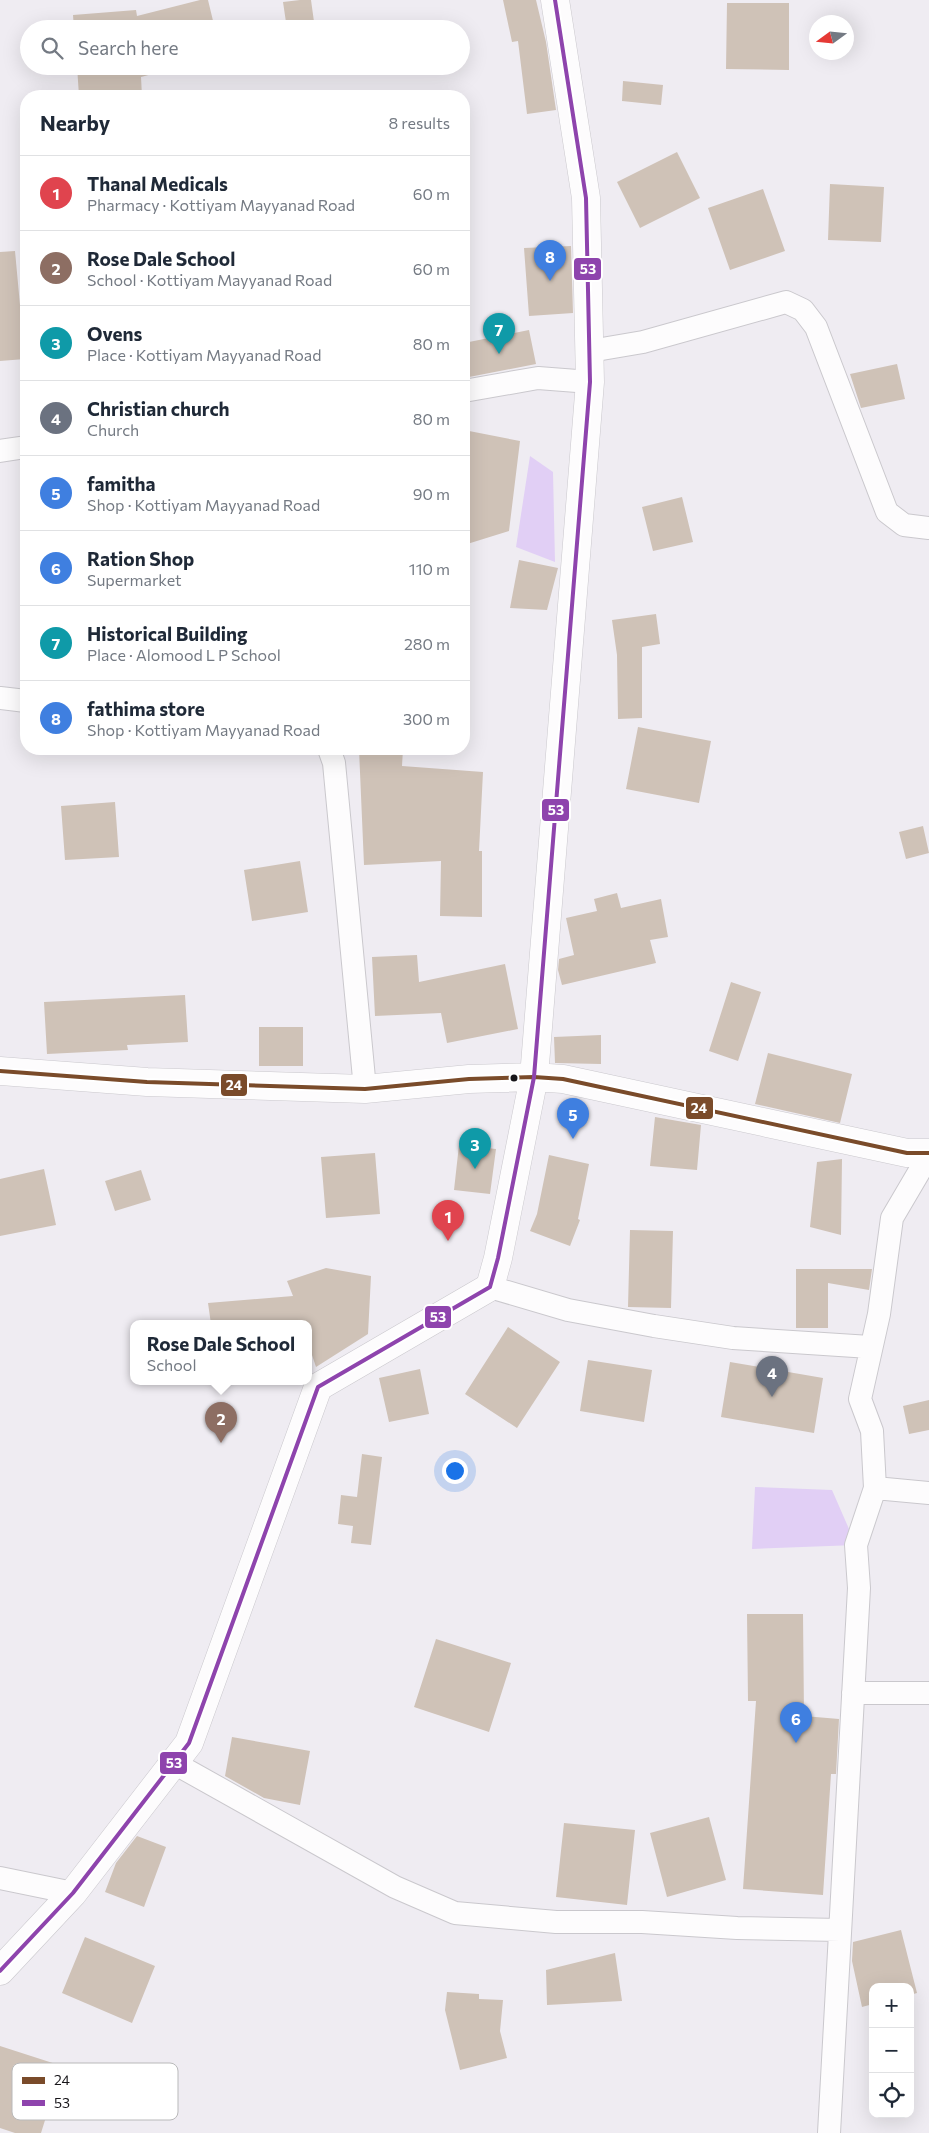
<!DOCTYPE html>
<html lang="en">
<head>
<meta charset="utf-8">
<style>
	:root { --surface:#fff; --page:#f6f6f7; --text:#1f2937; --muted:#747a83; --line:#e0e1e3; --accent:#636065 }
	body { margin:0; font-family:Commissioner,sans-serif; background:var(--page); color:var(--text) }
	.controls { position:absolute; right:15px; bottom:15px; display:grid; overflow:hidden; border-radius:10px; box-shadow:0 5px 20px #0002 }
	.controls button { width:45px; height:45px; display:grid; place-items:center; padding:0; border:0; border-bottom:1px solid var(--line); background:var(--surface); color:var(--text); font:25px sans-serif }
	.compass { position:absolute; left:809px; top:15px; width:45px; height:45px; border-radius:50%; background:var(--surface); box-shadow:0 5px 20px #0002; rotate:255deg }
	.you { position:absolute; left:454px; top:1470px; width:18px; height:18px; margin:-12px; border:4px solid #fff; border-radius:50%; background:#1a73e8; box-shadow:0 0 0 8px #1a73e833 }
	.badge { display:grid; place-items:center; width:32px; height:32px; border-radius:50%; background:var(--accent); color:#fff; font-size:16px; font-weight:700 }
	.pin { position:absolute; translate:-50% -41px; filter:drop-shadow(0 1px 2px #0008) }
	.pin::after { content:''; position:absolute; top:26px; width:18px; height:15px; background:inherit; clip-path:polygon(0 0,100% 0,50% 100%) }
	.popup { position:absolute; left:130px; top:1320px; width:182px; height:65px; box-sizing:border-box; display:grid; place-content:center; border-radius:10px; background:var(--surface); filter:drop-shadow(0 1px 4px #0005); font-size:16px; white-space:nowrap; color:var(--muted) }
	.popup b { font-size:19px; color:var(--text) }
	.popup::after { content:''; position:absolute; left:50%; top:100%; margin-left:-10px; border:10px solid transparent; border-top-color:var(--surface) }
	.list { margin:0; padding:0; list-style:none }
	h2 { display:flex; justify-content:space-between; align-items:center; height:65px; margin:0; padding:0 20px; font-size:21px }
	h2 small { font-size:16px; font-weight:400; color:var(--muted) }
	.list li { display:grid; grid-template-columns:32px 1fr auto; gap:15px; align-items:center; box-sizing:border-box; height:75px; padding:0 20px; border-top:1px solid var(--line) }
	.list b { display:block; font-size:19px; white-space:nowrap }
	.list p { margin:0; font-size:16px; white-space:nowrap; color:var(--muted) }
	.list em { font-size:16px; font-style:normal; color:var(--muted) }
	.icon { flex:none; width:28px; height:28px; fill:none; stroke:currentColor; stroke-width:2; stroke-linecap:round; stroke-linejoin:round }
	.map { position:relative; flex:none; width:929px; height:2133px; overflow:hidden }
	.search { position:absolute; background:var(--surface); box-shadow:0 5px 20px #0002; left:20px; top:20px; width:450px; height:55px; display:flex; align-items:center; gap:12px; box-sizing:border-box; padding:0 18px; border-radius:28px; color:var(--muted); font-size:19px }
	.panel { position:absolute; background:var(--surface); box-shadow:0 5px 20px #0002; left:20px; top:90px; width:450px; height:665px; border-radius:20px }
	.map>svg:first-child { display:block }
	.green { fill:#e1cff5 }
	.building { fill:#cfc2b7 }
	.lines { fill:none; stroke-linecap:round; stroke-linejoin:round }
	.street-casing { stroke:#cac8cd; stroke-width:24 }
	.secondary-casing { stroke:#cac8cd; stroke-width:29 }
	.street { stroke:#fdfcfd; stroke-width:22 }
	.secondary { stroke:#fdfcfd; stroke-width:28 }
	.bus-1-casing { stroke:#fff; stroke-width:8 }
	.bus-2-casing { stroke:#fff; stroke-width:8 }
	.bus-1 { stroke:#7a4b2a; stroke-width:4 }
	.bus-2 { stroke:#8e44ad; stroke-width:4 }
	.bus-dot { fill:#171519; stroke:#fff; stroke-width:2 }
	.key { fill:#fff; stroke:#b9b9ba; stroke-width:1 }
	.key-label { font-size:14px; fill:#171519 }
	.line-badge { stroke:#fff; stroke-width:2 }
	.badge-label { font-size:14px; text-anchor:middle; font-weight:bold; fill:#fff }
</style>
</head>
<body>
<div class="map">
<svg width="929" height="2133" viewBox="0 0 929 2133">
	<rect width="100%" height="100%" fill="#efecf2"/>
	<path class="green" d="M530 456 553 472 555 562 516 547Z
		M755 1487 832 1490 856 1545 752 1549Z"/>
	<path class="building" d="M200 0H208L215 29H74L73 15 136 10 137 16Z
		M300 0H311L315 29H287L283 2Z
		M503 0H536L546 42 556 110 527 114 518 41 512 42Z
		M727 3H789V70L726 69Z
		M77 66H182L141 77 142 96H79Z
		M623 81 663 85 661 105 622 101Z
		M677 152 700 198 640 228 617 182Z
		M830 184 884 187 881 242 828 240Z
		M763 189 785 251 730 270 708 208Z
		M571 246 573 313 529 316 524 248Z
		M15 251 25 359 0 361V252Z
		M529 330 536 364 464 378V343Z
		M897 364 905 399 861 408 850 374Z
		M464 430 520 441 509 531 464 545Z
		M682 497 693 542 653 551 642 507Z
		M519 560 558 568 547 610 510 608Z
		M656 614 660 644 642 647V718L618 719 617 655 612 620Z
		M638 727 711 741 699 803 626 789Z
		M359 749H403L402 766 483 772 479 851H482V917L440 916 441 861 364 865Z
		M115 802 119 857 65 860 61 806Z
		M923 826 929 853 906 859 899 832Z
		M300 861 308 912 252 921 244 870Z
		M617 893 621 908 661 899 668 937 650 940 656 963 562 985 558 970 559 959 574 955 566 918 597 911 594 899Z
		M417 955 419 982 505 964 518 1029 447 1043 441 1013 375 1016 372 957Z
		M731 982 761 992 738 1061 709 1051Z
		M185 995 188 1042 127 1045 128 1050 47 1054 44 1002Z
		M259 1027H303V1066H259Z
		M601 1035V1064L555 1063 554 1037Z
		M768 1053 852 1074 840 1123 755 1104Z
		M655 1117 701 1125 697 1170 650 1166Z
		M459 1145 496 1149 490 1194 454 1190Z
		M375 1153 380 1214 326 1218 321 1157Z
		M549 1155 589 1164 578 1219 580 1220 570 1246 530 1231 537 1214Z
		M842 1159 841 1235 810 1227 817 1162Z
		M44 1169 56 1225 0 1236V1179Z
		M141 1170 151 1200 115 1211 105 1181Z
		M630 1230 673 1231 671 1308 628 1307Z
		M326 1268 371 1276 368 1334 316 1367 308 1343V1324H211L208 1303 293 1296 287 1281Z
		M796 1269H872L869 1290 828 1283V1328H796Z
		M508 1327 560 1362 517 1428 465 1394Z
		M588 1360 652 1370 644 1422 580 1411Z
		M730 1362 823 1378 814 1433 721 1417Z
		M420 1369 429 1414 389 1422 379 1378Z
		M929 1400V1430L909 1434 903 1406Z
		M362 1454 382 1457 371 1545 351 1543 353 1526 338 1524 341 1495 357 1497Z
		M747 1614H803L804 1716 839 1719 836 1774H831L823 1895 743 1889 756 1701H748Z
		M436 1639 511 1663 489 1732 414 1707Z
		M232 1737 310 1751 300 1805 264 1798 225 1776Z
		M709 1817 726 1880 667 1897 650 1833Z
		M564 1823 635 1830 627 1905 556 1897Z
		M137 1836 166 1847 144 1907 105 1892 116 1863Z
		M901 1930 917 1993 910 1995V1987H873V2004L862 2007 852 1961 853 1942Z
		M85 1937 155 1966 132 2023 62 1993Z
		M615 1953 622 2001 547 2005 546 1970Z
		M447 1992 479 1994V1999L503 2000 500 2031 507 2058 460 2070 445 2010Z
		M0 2046 62 2066 41 2133H15L0 2128Z"/>
	<g class="lines">
		<g class="street-casing">
			<path id="street" d="M590 351 643 342 786 302 803 310 816 327 887 512 904 525 929 528
				M464 391 538 378 590 382
				M0 451 26 447
				M0 698 26 701
				M329 749 334 763 365 1089
				M490 1287 568 1310 654 1326 733 1338 870 1347
				M875 1488 929 1493
				M853 1693H929
				M174 1763 395 1887 455 1913 556 1922H642L737 1928 840 1930
				M0 1878 73 1893
				M829 2133 859 1588 856 1545 875 1488 872 1431 860 1399 879 1314 892 1218 929 1155"/>
		</g>
		<g class="secondary-casing">
			<path id="secondary" d="M0 1071 147 1082 365 1089 469 1079 534 1077 563 1079 907 1153H929
				M0 1971 73 1893 189 1743 318 1387 490 1287 498 1258 534 1077 590 382 586 198 555 0"/>
		</g>
		<use href="#street" class="street"/>
		<use href="#secondary" class="secondary"/>
		<g class="bus-1-casing">
			<path id="bus-1" d="M0 1071 147 1082 365 1089 469 1079 534 1077 563 1079 907 1153H929"/>
		</g>
		<g class="bus-2-casing">
			<path id="bus-2" d="M0 1971 73 1893 189 1743 318 1387 490 1287 498 1258 534 1077 590 382 586 198 555 0"/>
		</g>
		<use href="#bus-1" class="bus-1"/>
		<use href="#bus-2" class="bus-2"/>
	</g>
	<circle class="bus-dot" cx="514" cy="1078" r="4.5"/>
	<rect x="12" y="2063" width="166" height="57" rx="8" class="key"/>
	<rect x="22" y="2077" width="23" height="7" fill="#7a4b2a"/>
	<rect x="22" y="2100" width="23" height="6" fill="#8e44ad"/>
	<g class="key-label">
		<text x="54" y="2085">24</text>
		<text x="54" y="2108">53</text>
	</g>
	<g class="line-badge">
		<rect x="573" y="257" width="29" height="24" rx="5" fill="#8e44ad"/>
		<rect x="541" y="798" width="29" height="24" rx="5" fill="#8e44ad"/>
		<rect x="220" y="1073" width="28" height="24" rx="5" fill="#7a4b2a"/>
		<rect x="685" y="1096" width="29" height="24" rx="5" fill="#7a4b2a"/>
		<rect x="424" y="1305" width="28" height="24" rx="5" fill="#8e44ad"/>
		<rect x="159" y="1751" width="29" height="24" rx="5" fill="#8e44ad"/>
	</g>
	<g class="badge-label">
		<text x="588" y="274">53</text>
		<text x="556" y="815">53</text>
		<text x="234" y="1090">24</text>
		<text x="699" y="1113">24</text>
		<text x="438" y="1322">53</text>
		<text x="174" y="1768">53</text>
	</g>
</svg>
<div class="controls">
<button>+</button>
<button>−</button>
<button><svg class="icon" aria-label="locate" viewBox="0 0 24 24"><circle cx="12" cy="12" r="6"/><path d="M12 2v4M12 18v4M2 12h4M18 12h4"/></svg></button>
</div>
<svg class="compass" viewBox="-18 -18 36 36"><path d="M0-13l5 13h-10z" fill="#e53935"/><path d="M0 13l5-13h-10z" fill="#747a83"/></svg>
<div class="you"></div>
<div class="pin badge" style="left:448px;top:1241px;background:#e0444e">1</div>
<div class="pin badge" style="left:221px;top:1443px;background:#8d6e63">2</div>
<div class="popup"><b>Rose Dale School</b>School</div>
<div class="pin badge" style="left:475px;top:1169px;background:#0f9aa8">3</div>
<div class="pin badge" style="left:772px;top:1397px;background:#6b7280">4</div>
<div class="pin badge" style="left:573px;top:1139px;background:#3f7fe0">5</div>
<div class="pin badge" style="left:796px;top:1743px;background:#3f7fe0">6</div>
<div class="pin badge" style="left:499px;top:354px;background:#0f9aa8">7</div>
<div class="pin badge" style="left:550px;top:281px;background:#3f7fe0">8</div>
<div class="search"><svg class="icon" aria-label="search" viewBox="0 0 24 24"><circle cx="10" cy="10" r="6"/><path d="M15 15l6 6"/></svg>Search here</div>
<section class="panel">
<h2>Nearby<small>8 results</small></h2>
<ul class="list">
<li><span class="badge" style="background:#e0444e">1</span><div><b>Thanal Medicals</b><p>Pharmacy · Kottiyam Mayyanad Road</p></div><em>60 m</em></li>
<li><span class="badge" style="background:#8d6e63">2</span><div><b>Rose Dale School</b><p>School · Kottiyam Mayyanad Road</p></div><em>60 m</em></li>
<li><span class="badge" style="background:#0f9aa8">3</span><div><b>Ovens</b><p>Place · Kottiyam Mayyanad Road</p></div><em>80 m</em></li>
<li><span class="badge" style="background:#6b7280">4</span><div><b>Christian church</b><p>Church</p></div><em>80 m</em></li>
<li><span class="badge" style="background:#3f7fe0">5</span><div><b>famitha</b><p>Shop · Kottiyam Mayyanad Road</p></div><em>90 m</em></li>
<li><span class="badge" style="background:#3f7fe0">6</span><div><b>Ration Shop</b><p>Supermarket</p></div><em>110 m</em></li>
<li><span class="badge" style="background:#0f9aa8">7</span><div><b>Historical Building</b><p>Place · Alomood L P School</p></div><em>280 m</em></li>
<li><span class="badge" style="background:#3f7fe0">8</span><div><b>fathima store</b><p>Shop · Kottiyam Mayyanad Road</p></div><em>300 m</em></li>
</ul>
</section>
</div>
</body>
</html>
